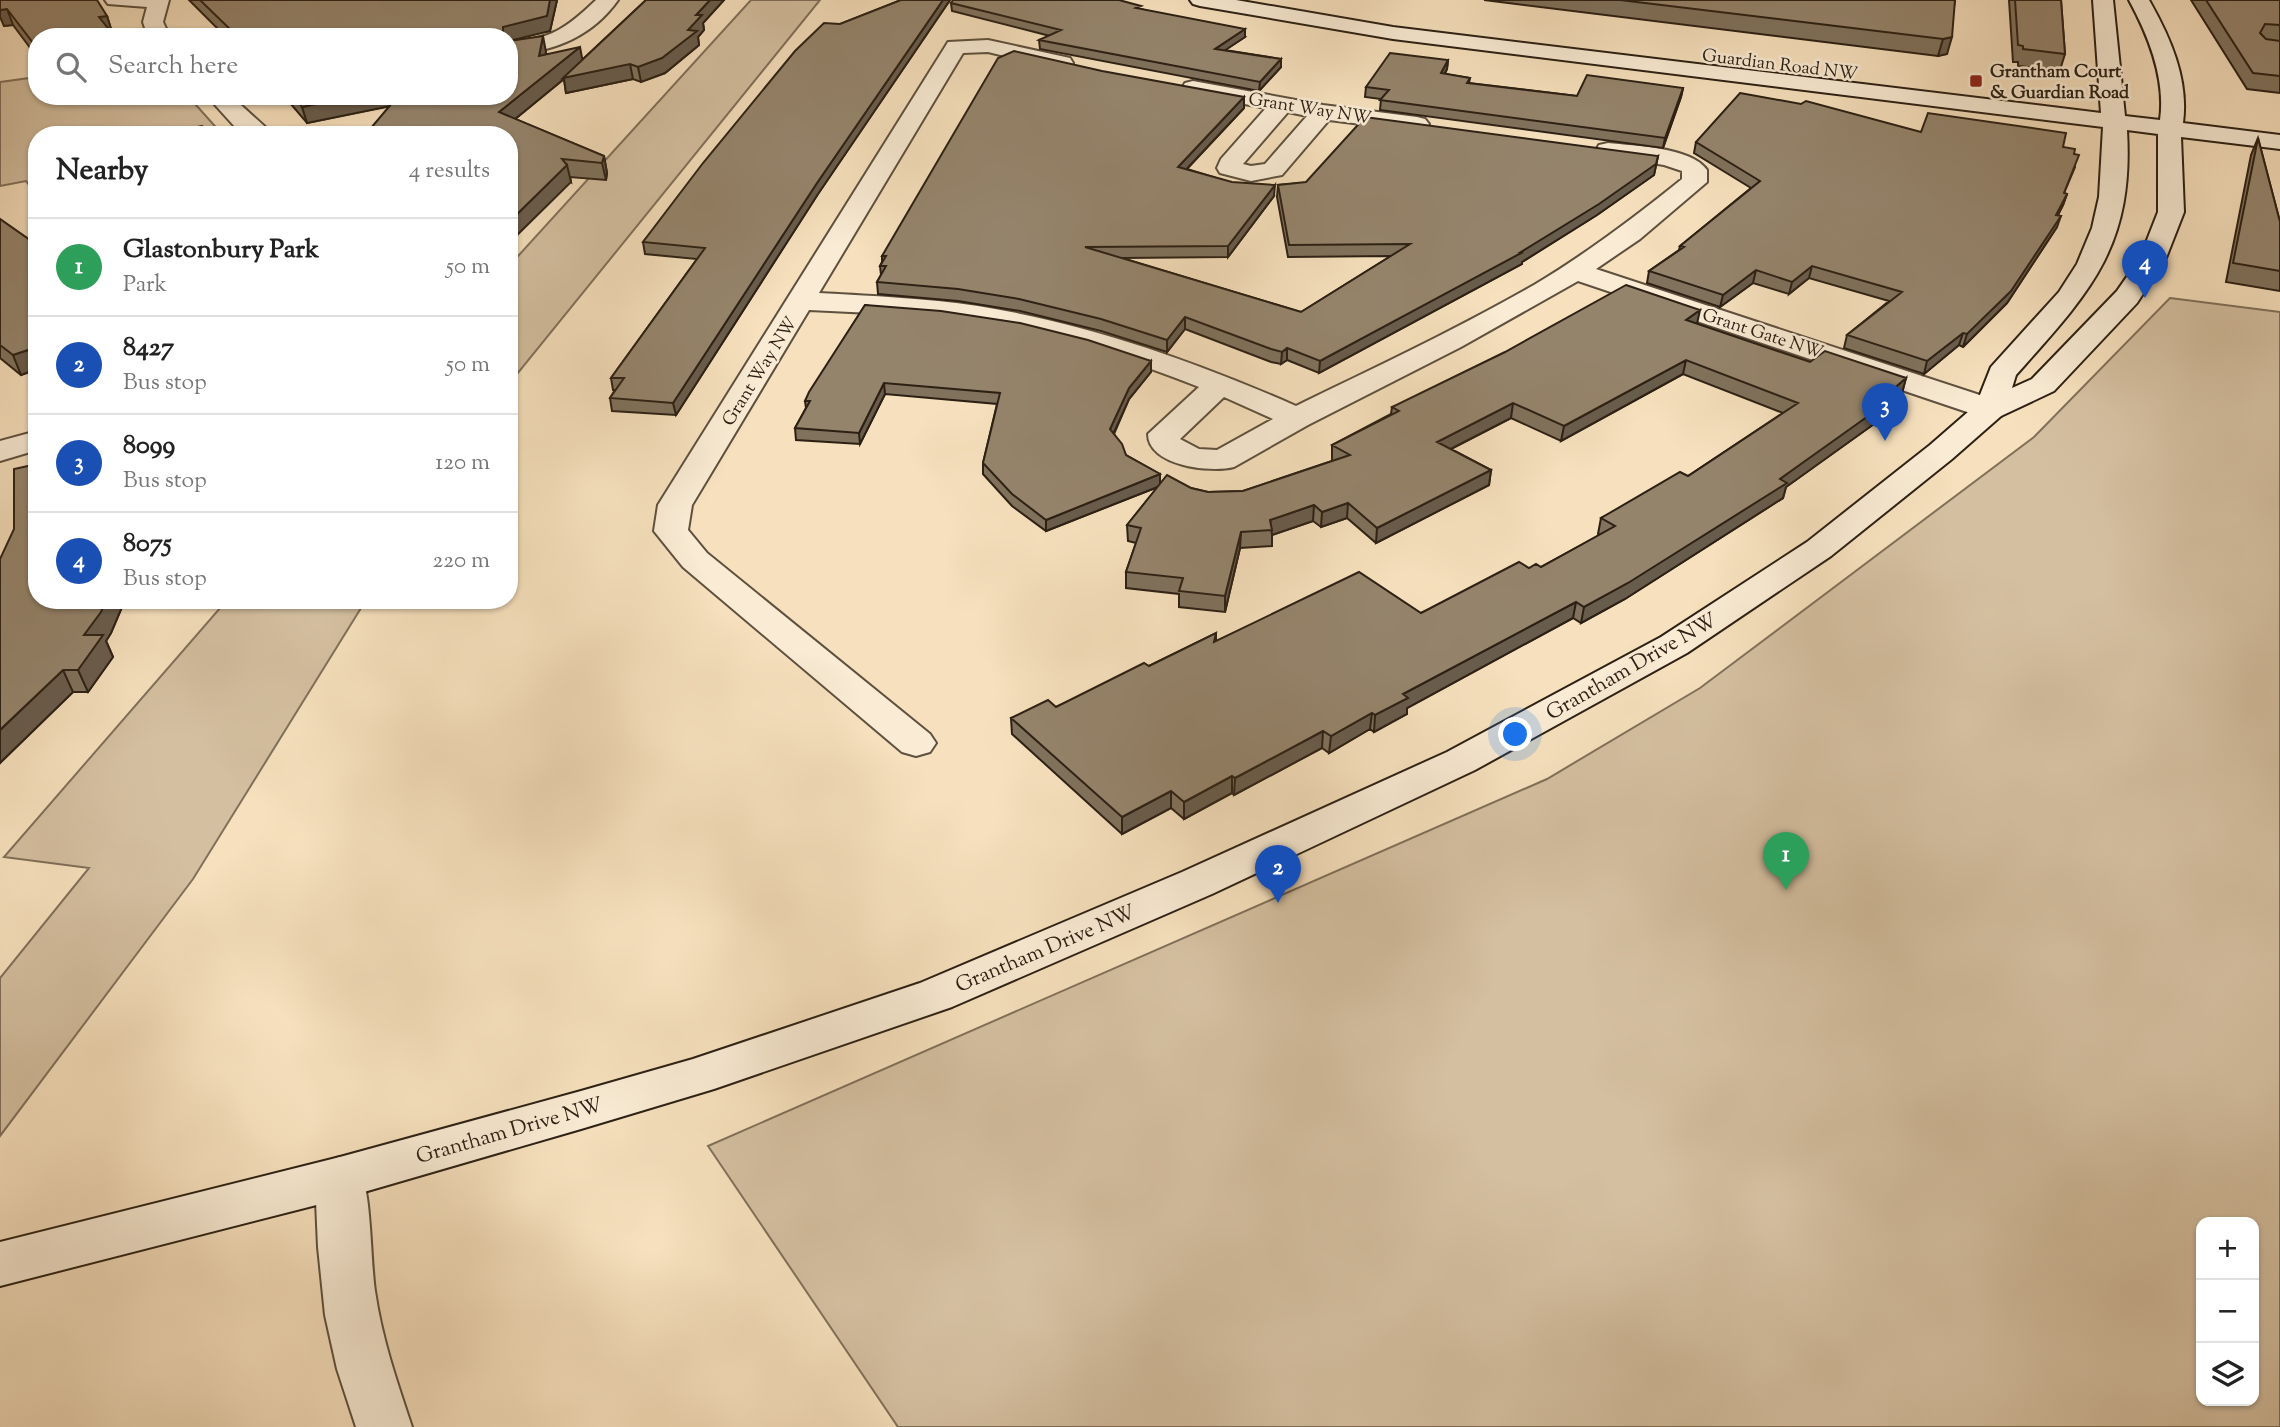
<!DOCTYPE html>
<html lang="en">
<head>
<meta charset="utf-8">
<style>
	:root { --surface:#fff; --page:#f2f2f2; --text:#222; --muted:#767676; --line:#e0e0e0; --accent:#0f766e }
	body { margin:0; font-family:"Sorts Mill Goudy",serif; background:var(--page); color:var(--text) }
	.controls { position:absolute; right:21px; bottom:21px; display:grid; overflow:hidden; border-radius:14px; box-shadow:0 2px 5px #0004 }
	.controls button { width:63px; height:63px; display:grid; place-items:center; padding:0; border:0; border-bottom:2px solid var(--line); background:var(--surface); color:var(--text); font:35px sans-serif }
	.you { position:absolute; left:1516px; top:735px; width:24px; height:24px; margin:-18px; border:5px solid #fff; border-radius:50%; background:#1a73e8; box-shadow:0 0 0 10px #1a73e833 }
	.badge { display:grid; place-items:center; width:46px; height:46px; border-radius:50%; background:var(--accent); color:#fff; font-size:23px; font-weight:700 }
	.pin { position:absolute; translate:-50% -58px; filter:drop-shadow(0 2px 4px #0008) }
	.pin::after { content:''; position:absolute; top:37px; width:24px; height:21px; background:inherit; clip-path:polygon(0 0,100% 0,50% 100%) }
	.list { margin:0; padding:0; list-style:none }
	h2 { display:flex; justify-content:space-between; align-items:center; height:91px; margin:0; padding:0 28px; font-size:30px }
	h2 small { font-size:23px; font-weight:400; color:var(--muted) }
	.list li { display:grid; grid-template-columns:46px 1fr auto; gap:21px; align-items:center; box-sizing:border-box; height:98px; padding:0 28px; border-top:2px solid var(--line) }
	.list b { display:block; font-size:26px; white-space:nowrap }
	.list p { margin:0; font-size:23px; white-space:nowrap; color:var(--muted) }
	.list em { font-size:23px; font-style:normal; color:var(--muted) }
	.icon { flex:none; width:38px; height:38px; fill:none; stroke:currentColor; stroke-width:2; stroke-linecap:round; stroke-linejoin:round }
	.map { position:relative; flex:none; width:2280px; height:1427px; overflow:hidden }
	.search { position:absolute; background:var(--surface); box-shadow:0 2px 5px #0004; left:28px; top:28px; width:490px; height:77px; display:flex; align-items:center; gap:18px; box-sizing:border-box; padding:0 24px; border-radius:28px; color:var(--muted); font-size:26px }
	.panel { position:absolute; background:var(--surface); box-shadow:0 2px 5px #0004; left:28px; top:126px; width:490px; height:483px; border-radius:28px }
	.map>svg:first-child { display:block }
	.green { fill:#d4bfa0; stroke:#80705a; stroke-width:2; fill-rule:evenodd }
	.lines { fill:none; stroke-linecap:round; stroke-linejoin:round }
	.street-casing { stroke:#5e503e; stroke-width:4 }
	.secondary-casing { stroke:#2c2014; stroke-width:4 }
	.street { fill:#f9ebd4; fill-rule:evenodd }
	.secondary { fill:#f9ebd4; fill-rule:evenodd }
	.wall { fill:#80725d; stroke:#2c2014; stroke-width:2 }
	.shaded-wall { fill:#685c4c; stroke:#2c2014; stroke-width:2 }
	.building { fill:#95846c; stroke:#2c2014; stroke-width:2 }
	.poi-dot { fill:#8f2418; stroke:#f9ebd4; stroke-width:2.5 }
	.labels { text-anchor:middle; stroke-width:5; stroke-linejoin:round; paint-order:stroke }
	.far-street-label { font-size:18px; fill:#2c2014; stroke:#f9ebd4 }
	.far-poi-label { font-size:18px; font-weight:bold; fill:#2c2014; stroke:#f9ebd4; text-anchor:start }
	.street-label { font-size:21px; fill:#2c2014; stroke:#f9ebd4 }
</style>
</head>
<body>
<div class="map">
<svg width="2280" height="1427" viewBox="0 0 2280 1427">
	<rect width="100%" height="100%" fill="#f6e0bd"/>
	<filter id="stains"><feTurbulence type="fractalNoise" baseFrequency=".00286" numOctaves="4"/><feColorMatrix values="0 0 0 0 .2 0 0 0 0 .09 0 0 0 0 .02 0 0 0 .5 -.17"/></filter>
	<radialGradient id="worn" r=".72"><stop offset=".6" stop-color="#630" stop-opacity="0"/><stop offset="1" stop-color="#630" stop-opacity=".3"/></radialGradient>
	<path class="green" d="M751 0H820L509 384V266Z
		M37 77V96H188L222 134 37 135V196L26 181 0 186V82Z
		M2170 298 2280 312V1427H898L708 1146 1547 779 1700 688 2034 437ZM2201 1222H2254V1401H2201Z
		M227 600H366L193 879 0 1136V978L89 868 4 857Z"/>
	<g class="lines">
		<g class="street-casing">
			<path id="street" d="M105 0H169L163 22 170 37H148L143 22 147 7 108 4Z
				M596 0H618C592 37 553 52 509 55V42C550 40 567 28 596 0Z
				M988 40 1070 58 1073 63 1070 68 1062 70 988 52 963 53 819 293C872 296 925 298 978 306 1089 324 1194 361 1296 406 1376 367 1457 329 1534 285 1586 254 1635 217 1682 179V171L1664 165 1599 155 1596 150 1599 145 1608 143C1635 146 1691 147 1707 170V182L1640 239 1596 269 2001 402 2005 409 2001 416 1990 418 1979 416 1578 281 1461 347 1308 425 1234 467C1211 473 1148 466 1148 434L1199 387C1141 364 1082 344 1021 331 951 317 880 313 809 310L692 505 688 530 707 553 930 734 936 743 930 752 916 756 902 752 683 567 654 531 658 505 945 47 948 42ZM1224 397 1273 419 1217 450 1199 449 1180 439Z
				M1193 81 1323 105 1417 117 1425 119 1429 124 1425 129 1417 131 1329 120 1282 175 1251 181 1220 173 1217 168 1221 159 1266 108 1185 93 1182 88 1185 83ZM1288 112 1307 116 1265 164 1251 166 1243 164Z
				M207 96H231L274 135H246L236 128Z
				M37 431V450L0 461V441Z
				M340 1157 358 1163C372 1192 370 1256 375 1291 382 1339 397 1382 412 1427H356L337 1369 325 1315 318 1247 315 1178 322 1163Z"/>
		</g>
		<g class="secondary-casing">
			<path id="secondary" d="M1190 0H1236L1393 27 2101 113 2093 0H2113L2125 116 2160 120C2166 78 2148 35 2129 0H2149C2170 37 2189 79 2183 123L2280 135V149L2181 137 2184 212 2166 258 2137 303 2054 391 2001 416 1952 459 1831 556 1687 653 1475 770 1212 894 952 1007 714 1089 581 1129 340 1199 0 1286V1242L340 1157 581 1091 693 1059 920 983 1182 872 1447 752 1661 637 1807 542 1930 445 1976 405 1991 367 2059 292 2077 264 2092 228 2099 197 2103 127 1393 39 1200 6 1193 4ZM2127 130 2158 134V212L2140 258 2117 291 2032 379 2012 388 2016 375C2089 293 2134 248 2127 130Z"/>
		</g>
		<use href="#street" class="street"/>
		<use href="#secondary" class="secondary"/>
	</g>
	<path class="wall" d="M0 0 107 16 112 32 37 37V57L13 25 4 26Z
		M189 0H557L550 31 509 37H226Z
		M646 0H724L703 23 704 30 698 37 699 45 665 73 641 82 633 79 566 93 564 79 515 119 604 156 607 173 606 180 570 177 571 182 509 135 389 106 307 123 284 96H509L546 52 545 54 582 60Z
		M901 0H950L818 194 676 415 612 411 610 398 615 390H613L611 378 697 259 645 254 643 242 840 24Z
		M1484 0H1955L1947 54 1938 56Z
		M2009 0H2061L2065 54 2060 70 2018 66V62H2013Z
		M2191 0H2280V93L2247 89Z
		M951 3 1141 9 1245 37 1225 50 1281 59V67L1259 91 1040 49 1039 40 1050 36 952 11Z
		M1448 60 1447 69 1445 74 1470 78 1469 83 1577 96 1683 88 1681 97 1663 148 1380 110 1381 99 1365 97 1366 87Z
		M1244 108 1187 169 1274 196 1228 257 1122 258 1301 312 1391 256 1288 257 1277 197 1278 185 1658 156 1654 175 1597 215 1522 262V264L1319 373 1287 360 1281 364 1271 362 1185 329 1167 352 1101 331 1020 311 958 301 878 294 877 282 881 275 880 266 882 262V256Z
		M1921 132 2063 147 2074 154 2075 167 2064 193 2067 194 2063 205 2058 215 2057 227 2007 303 1963 347 1959 345 1924 374 1844 348 1847 335 1889 301 1809 278 1789 294 1753 283 1720 307 1647 283 1649 271 1679 250 1680 246 1751 188 1694 153 1696 142Z
		M2258 138 2280 222V291L2226 282 2251 155Z
		M0 219 37 245V369L21 375 0 358Z
		M865 305 1151 361V372L1129 399 1114 434 1126 455 1160 474V484L1191 488 1208 492 1243 491 1332 461V445L1391 414 1392 407 1697 324 1810 362 1906 378 1902 393 1876 416 1874 424 1786 487 1783 498 1625 599 1581 623 1573 618 1407 708V714L1374 732 1370 729 1329 753 1322 748 1234 795 1232 793 1184 819 1171 808 1122 834 1012 734 1011 718 1056 707 1149 666 1216 633V641L1421 613 1529 568 1541 567 1600 535 1598 534 1601 518 1688 476 1783 413 1683 374 1561 441 1511 418 1451 449 1491 470 1489 485 1376 543 1347 518 1321 527 1313 521 1272 535V546L1240 548 1225 612 1179 607V594L1126 588V572L1136 543 1128 541 1127 525 1158 487 1046 531 1012 506 983 474V463L997 404 885 394 860 444 796 440 795 428 806 408 805 401Z
		M14 529 37 600H125L111 633 106 641 113 657 88 692H73L0 763Z"/>
	<path class="shaded-wall" d="M550 0H557L550 31 509 41V37H503V27Z
		M710 0H724L703 23 704 30 698 37 699 45 665 73 641 82 638 67 696 15Z
		M943 0H950L818 194 676 415 673 403 817 183Z
		M7 9 13 25 4 26 0 17V10Z
		M107 16 112 32 104 33 99 17Z
		M1245 29V37L1215 57V49Z
		M543 36 546 52 542 72 539 56Z
		M1952 37 1947 54 1938 56 1943 39Z
		M580 47 583 63 630 64 633 79 566 93 564 79 503 129 499 112Z
		M1281 59V67L1259 91 1260 82Z
		M1448 60 1447 69 1440 82 1441 73Z
		M1683 88 1681 97 1663 148 1665 138Z
		M353 96H410L411 102 307 123 302 107Z
		M1244 97V108L1178 178V167Z
		M604 156 607 173 606 180 602 163Z
		M1658 156 1654 175 1597 215 1522 262V264L1319 373 1320 361 1521 252Z
		M567 165 571 182 509 243V222Z
		M1275 185 1274 196 1228 257V246Z
		M2067 194 2063 205 2052 226 2056 215Z
		M2061 216 2057 227 2007 303 1963 347 1967 334Z
		M1812 266 1809 278 1789 294 1792 282Z
		M1756 270 1753 283 1720 307 1723 295Z
		M1700 310 1697 324 1686 320Z
		M1185 317V329L1167 352V340Z
		M1963 333 1959 345 1924 374 1927 361Z
		M37 347V369L21 375 13 355Z
		M1287 348V360L1281 364 1282 352Z
		M1686 360 1683 374 1561 441 1564 426Z
		M1151 361V372L1129 399 1110 441V429L1129 388Z
		M1906 378 1902 393 1876 416 1874 424 1786 487 1783 498 1625 599 1581 623 1584 607 1780 479 1873 407Z
		M884 383 885 394 860 444 859 433Z
		M1513 403 1511 418 1435 457 1437 442Z
		M1491 470 1489 485 1376 543 1377 528Z
		M1160 474V486L1046 531V520Z
		M1348 503 1347 518 1321 527 1322 512Z
		M1314 505 1313 521 1272 535 1270 520Z
		M1241 532 1240 548 1225 612V596Z
		M106 600H125L111 633 106 641 113 657 88 692 78 670 84 635Z
		M1576 602 1573 618 1407 708V714L1374 732 1375 715 1403 694Z
		M63 670 73 692 0 763V730Z
		M1372 713 1370 729 1329 753 1331 736Z
		M1323 731 1322 748 1234 795 1235 778Z
		M1232 776V793L1184 819V802Z
		M1171 791V808L1122 834V817Z"/>
	<path class="building" d="M0 0H97L107 16 99 17 115 37H37V48L7 9 0 10Z
		M200 0H550L547 16 503 27V37H238Z
		M646 0H710L696 15H702L688 30 697 31 662 58 638 67 630 64 563 78Z
		M901 0H943L817 183 673 403 610 398 624 378H611L705 248 643 242 703 163 795 51 824 23 840 24Z
		M953 0H1119L1141 6 1136 8 1245 29 1215 49 1281 59 1260 82 1039 40 1061 30 951 3Z
		M1620 0H1955L1952 37 1943 39Z
		M2015 0H2061L2065 54 2023 49V46L2018 45Z
		M2206 0H2280V25L2265 24 2260 33 2266 39 2280 41V76L2253 73Z
		M543 36 539 56 580 47 499 112 604 156 602 163 562 159 567 165 509 222V135H365L398 96H509V41Z
		M1014 51 1102 71 1244 97 1178 167 1232 182 1275 185 1228 246 1085 247 1301 312 1410 244 1289 245 1278 185 1306 182 1365 117 1658 156 1656 164 1599 204 1521 252H1523L1320 361 1287 348 1282 352 1271 349 1185 317 1167 340 1101 319 1019 299 958 289 877 282 886 266H880L886 256H882L998 58Z
		M1390 53 1448 60 1441 73 1470 78 1467 83 1577 96 1587 75 1683 88 1665 138 1380 100 1389 90 1366 87Z
		M1740 93 1801 104 1806 101 1921 132 1928 113 2066 133 2063 147 2075 149 2074 154 2079 155 2064 193 2067 194 2056 215 2061 216 2011 291 1967 334 1963 333 1927 361 1847 335 1902 292 1812 266 1792 282 1756 270 1723 295 1649 271 1684 247 1680 246 1760 181 1696 142Z
		M294 96H353L302 107Z
		M202 126 212 135H155Z
		M2258 138 2280 222V271L2233 263Z
		M0 219 37 245V247L32 249 37 252V347L13 355 0 345Z
		M1626 285 1700 310 1686 320 1810 362 1825 351 1906 378 1873 407 1878 409 1780 479 1787 483 1628 583 1584 607 1576 602 1403 694 1408 698 1375 715 1372 713 1331 736 1323 731 1235 778 1232 776 1184 802 1171 791 1122 817 1011 718 1048 700 1056 707 1144 663 1149 666 1216 633 1214 642 1359 572 1421 613 1519 562 1529 568 1536 564 1541 567 1615 526 1601 518 1680 472 1688 476 1798 403 1686 360 1564 426 1513 403 1437 442 1491 470 1377 528 1348 503 1322 512 1314 505 1270 520 1272 530 1241 532 1225 596 1179 591 1183 578 1126 572 1141 528 1127 525 1167 475 1191 488 1208 492 1243 491 1350 455 1332 445 1399 411 1392 407 1505 352Z
		M865 305 941 311 1020 323 1088 340 1151 361 1129 388 1110 429 1122 444 1126 455 1160 474 1046 520 1012 494 983 463 1000 393 884 383 859 433 795 428 810 401H805L809 392Z
		M37 464V600H106L101 612 84 635H103L78 670H63L0 730V559L14 529V469Z"/>
	<rect class="poi-dot" x="1969" y="74" width="14" height="14" rx="3.5"/>
	<g class="labels">
		<g class="far-street-label">
			<text transform="translate(1780 64) rotate(7)" y="6">Guardian Road NW</text>
			<text transform="translate(1310 108) rotate(9)" y="6">Grant Way NW</text>
			<text transform="translate(1763 333) rotate(18)" y="6">Grant Gate NW</text>
			<text transform="translate(759 371) rotate(-58)" y="6">Grant Way NW</text>
		</g>
		<g class="far-poi-label">
			<text x="1990" y="77">Grantham Court<tspan x="1990" dy="21">&amp; Guardian Road</tspan></text>
		</g>
		<g class="street-label">
			<text transform="translate(1631 666) rotate(-30)" y="7">Grantham Drive NW</text>
			<text transform="translate(1045 948) rotate(-23)" y="7">Grantham Drive NW</text>
			<text transform="translate(509 1130) rotate(-16)" y="7">Grantham Drive NW</text>
		</g>
	</g>
	<rect width="100%" height="100%" filter="url(#stains)"/>
	<rect width="100%" height="100%" fill="url(#worn)"/>
</svg>
<div class="controls">
<button>+</button>
<button>−</button>
<button><svg class="icon" aria-label="layers" viewBox="0 0 24 24"><path d="M12 4l9 5-9 5-9-5zM3 14l9 5 9-5"/></svg></button>
</div>
<div class="you"></div>
<div class="pin badge" style="left:1786px;top:890px;background:#2e9e5b">1</div>
<div class="pin badge" style="left:1278px;top:903px;background:#1a4fb4">2</div>
<div class="pin badge" style="left:1885px;top:441px;background:#1a4fb4">3</div>
<div class="pin badge" style="left:2145px;top:298px;background:#1a4fb4">4</div>
<div class="search"><svg class="icon" aria-label="search" viewBox="0 0 24 24"><circle cx="10" cy="10" r="6"/><path d="M15 15l6 6"/></svg>Search here</div>
<section class="panel">
<h2>Nearby<small>4 results</small></h2>
<ul class="list">
<li><span class="badge" style="background:#2e9e5b">1</span><div><b>Glastonbury Park</b><p>Park</p></div><em>50 m</em></li>
<li><span class="badge" style="background:#1a4fb4">2</span><div><b>8427</b><p>Bus stop</p></div><em>50 m</em></li>
<li><span class="badge" style="background:#1a4fb4">3</span><div><b>8099</b><p>Bus stop</p></div><em>120 m</em></li>
<li><span class="badge" style="background:#1a4fb4">4</span><div><b>8075</b><p>Bus stop</p></div><em>220 m</em></li>
</ul>
</section>
</div>
</body>
</html>
